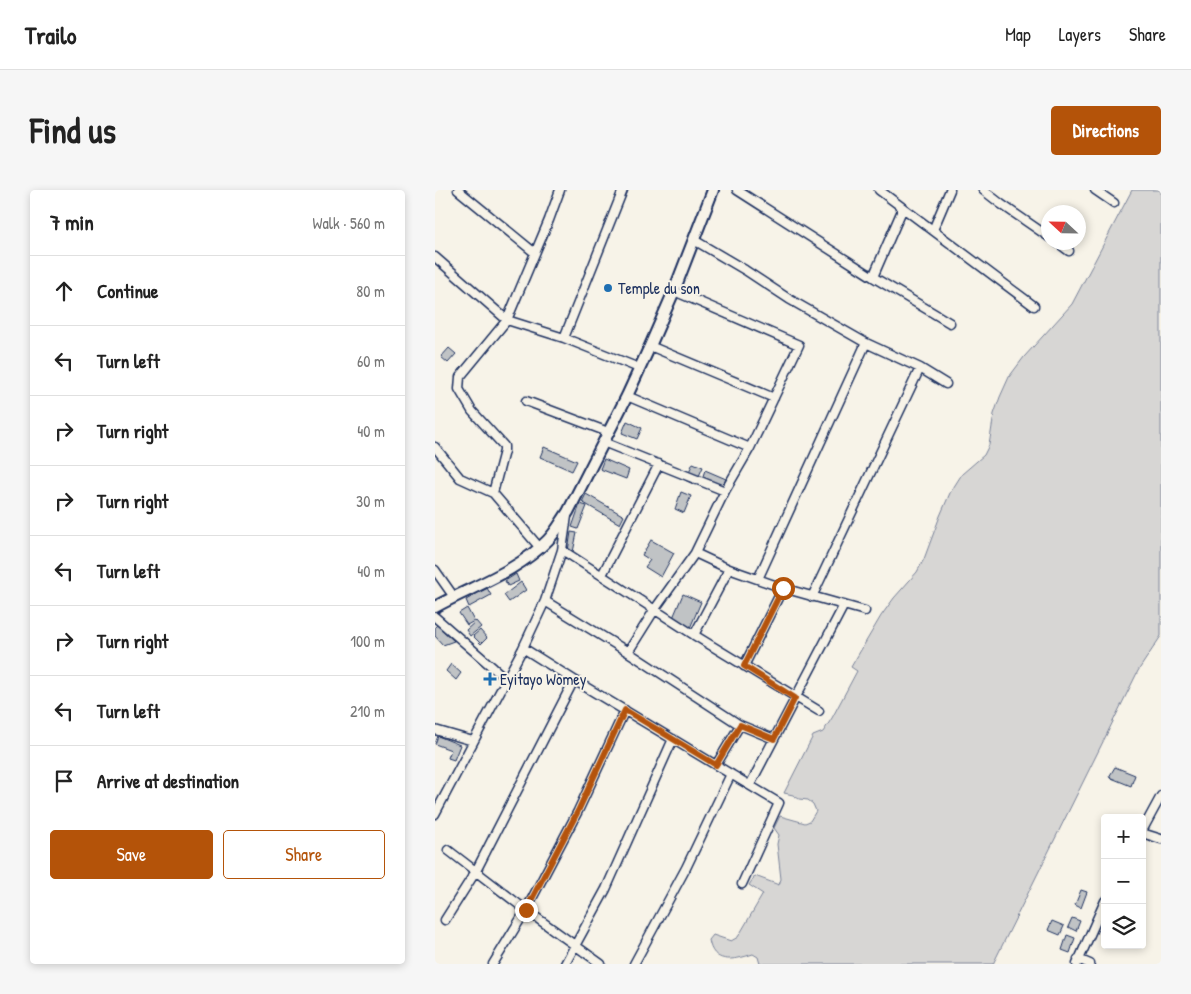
<!DOCTYPE html>
<html lang="en">
<head>
<meta charset="utf-8">
<style>
	:root { --surface:#fff; --page:#f6f6f6; --text:#222; --muted:#767676; --line:#e0e0e0; --accent:#b45309 }
	body { margin:0; font-family:"Patrick Hand",sans-serif; background:var(--page); color:var(--text) }
	.controls { position:absolute; right:15px; bottom:15px; display:grid; overflow:hidden; border-radius:5px; box-shadow:0 2px 8px #0003 }
	.controls button { width:45px; height:45px; display:grid; place-items:center; padding:0; border:0; border-bottom:1px solid var(--line); background:var(--surface); color:var(--text); font:25px sans-serif }
	.compass { position:absolute; left:606px; top:15px; width:45px; height:45px; border-radius:50%; background:var(--surface); box-shadow:0 2px 8px #0003; rotate:292deg }
	.stop { position:absolute; width:15px; height:15px; margin:-11px; border:4px solid #b45309; border-radius:50%; background:#fff }
	.stop.end { background:#b45309; border-color:#fff; box-shadow:0 1px 5px #0008 }
	.list { margin:0; padding:0; list-style:none }
	h2 { display:flex; justify-content:space-between; align-items:center; height:65px; margin:0; padding:0 20px; font-size:21px }
	h2 small { font-size:16px; font-weight:400; color:var(--muted) }
	.list li { display:grid; grid-template-columns:32px 1fr auto; gap:15px; align-items:center; box-sizing:border-box; height:70px; padding:0 20px; border-top:1px solid var(--line) }
	.list b { display:block; font-size:19px; white-space:nowrap }
	.list em { font-size:16px; font-style:normal; color:var(--muted) }
	.actions { display:flex; gap:10px; padding:15px 20px }
	.actions a { flex:1; padding:11px 0; border:1px solid var(--accent); border-radius:5px; text-align:center; font-size:18px; color:var(--accent) }
	.actions .main { background:var(--accent); color:#fff }
	.icon { flex:none; width:28px; height:28px; fill:none; stroke:currentColor; stroke-width:2; stroke-linecap:round; stroke-linejoin:round }
	.map { position:relative; flex:none; width:726px; height:774px; overflow:hidden; border-radius:5px }
	header { display:flex; align-items:center; gap:30px; box-sizing:border-box; height:70px; padding:0 25px; background:var(--surface); border-bottom:1px solid var(--line) }
	header strong { font-size:24px }
	nav { display:flex; gap:28px; margin-inline-start:auto; font-size:18px }
	.intro { display:flex; align-items:center; justify-content:space-between; box-sizing:border-box; height:120px; padding:0 30px }
	h1 { margin:0; font-size:35px }
	.button { padding:12px 22px; border-radius:5px; background:var(--accent); color:#fff; font-size:18px; font-weight:700 }
	main { display:flex; gap:30px; padding:0 30px }
	aside { flex:1; background:var(--surface); border-radius:5px; box-shadow:0 2px 8px #0003 }
	.map>svg:first-child { display:block }
	.green { fill:#d7d6d4; stroke:#798299 }
	.building { fill:#c0c3c5; stroke:#1b2f5e }
	.lines { fill:none; stroke-linecap:round; stroke-linejoin:round }
	.minor-casing { stroke:#1b2f5e; stroke-width:11 }
	.major-casing { stroke:#1b2f5e; stroke-width:14 }
	.minor { stroke:#f7f3e8; stroke-width:8 }
	.major { stroke:#f7f3e8; stroke-width:10 }
	.route { stroke:#b45309; stroke-width:6 }
	.poi-dot { fill:#1f6fb2; stroke:#f7f3e8; stroke-width:2 }
	.labels { text-anchor:middle; stroke-width:4; stroke-linejoin:round; paint-order:stroke }
	.poi-label { font-size:16px; fill:#1b2f5e; stroke:#f7f3e8; text-anchor:start }
</style>
</head>
<body>
<header>
<strong>Trailo</strong>
<nav><a>Map</a><a>Layers</a><a>Share</a></nav>
</header>
<div class="intro"><h1>Find us</h1><a class="button">Directions</a></div>
<main>
<aside>
<h2>7 min<small>Walk · 560 m</small></h2>
<ul class="list">
<li><svg class="icon" aria-label="ahead" viewBox="0 0 24 24"><path d="M12 20V5M6 11l6-6 6 6"/></svg><div><b>Continue</b></div><em>80 m</em></li>
<li><svg class="icon" aria-label="left" viewBox="0 0 24 24"><path d="M17 20v-9H6M10 6l-5 5 5 5"/></svg><div><b>Turn left</b></div><em>60 m</em></li>
<li><svg class="icon" aria-label="right" viewBox="0 0 24 24"><path d="M7 20v-9h11M14 6l5 5-5 5"/></svg><div><b>Turn right</b></div><em>40 m</em></li>
<li><svg class="icon" aria-label="right" viewBox="0 0 24 24"><path d="M7 20v-9h11M14 6l5 5-5 5"/></svg><div><b>Turn right</b></div><em>30 m</em></li>
<li><svg class="icon" aria-label="left" viewBox="0 0 24 24"><path d="M17 20v-9H6M10 6l-5 5 5 5"/></svg><div><b>Turn left</b></div><em>40 m</em></li>
<li><svg class="icon" aria-label="right" viewBox="0 0 24 24"><path d="M7 20v-9h11M14 6l5 5-5 5"/></svg><div><b>Turn right</b></div><em>100 m</em></li>
<li><svg class="icon" aria-label="left" viewBox="0 0 24 24"><path d="M17 20v-9H6M10 6l-5 5 5 5"/></svg><div><b>Turn left</b></div><em>210 m</em></li>
<li><svg class="icon" aria-label="arrive" viewBox="0 0 24 24"><path d="M6 21V4h12l-3 4 3 4H6"/></svg><div><b>Arrive at destination</b></div></li>
</ul>
<div class="actions"><a class="main">Save</a><a>Share</a></div>
</aside>
<div class="map">
<svg width="726" height="774" viewBox="0 0 726 774">
	<rect width="100%" height="100%" fill="#f7f3e8"/>
	<filter id="ink" filterUnits="userSpaceOnUse"><feTurbulence type="fractalNoise" baseFrequency=".02" numOctaves="2"/><feDisplacementMap in="SourceGraphic" scale="10" xChannelSelector="R" yChannelSelector="G"/><feConvolveMatrix kernelMatrix="1 2 1 2 8 2 1 2 1" color-interpolation-filters="sRGB"/></filter>
	<g filter="url(#ink)">
		<path class="green" d="M697 0H726V446L703 481 558 774H325L323 767 318 764C297 771 278 774 274 750L278 745 296 751 303 747 328 704 314 695 320 686 344 695 346 689 342 654 344 645 339 638 345 626 370 633 375 631 381 621 378 614 373 610 364 609 358 605 349 603 378 546 388 542 397 528 422 481 416 477 446 426 459 408 482 382 489 369 505 326 515 303 527 284 549 265 554 255 559 224 565 207 574 187 589 167 637 114Z"/>
		<path class="building" d="M14 158 21 164 13 173 6 167Z
			M192 231 207 238 202 249 187 243Z
			M109 257 142 271 137 281 105 267Z
			M169 269 194 280 191 289 165 279Z
			M258 273 268 277 260 295 250 290Z
			M270 280 291 289 287 297 267 289Z
			M246 302 256 306 249 323 240 319Z
			M151 304 189 326 185 334 147 312Z
			M145 314 152 316 143 339 137 337Z
			M136 342 142 343 138 362 133 361Z
			M216 350 239 363 226 387 210 377 215 370 207 365Z
			M81 384 84 391 73 396 70 391Z
			M86 392 91 400 74 412 69 405Z
			M52 398 56 405 34 417 31 410Z
			M248 404 266 412 255 438 237 430Z
			M32 418 39 431 32 435 24 423Z
			M41 431 46 437 35 446 31 440Z
			M2 435 19 451 8 455 0 446V437Z
			M45 440 52 448 46 454 38 446Z
			M16 474 26 483 21 490 11 481Z
			M3 546 25 555 19 570 13 568 16 560 0 554Z
			M680 577 700 585 696 596 674 587Z
			M646 700 652 702 646 718 640 715Z
			M637 728 645 731 641 741 633 737Z
			M617 731 629 736 625 745 613 740Z
			M632 745 640 748 635 763 627 760Z"/>
		<g class="lines">
			<g class="minor-casing">
				<path id="minor" d="M23 0 100 63
					M302 0 438 87 515 133
					M444 0 599 116
					M548 0 566 14 614 47
					M660 0 679 13
					M498 40 515 0
					M259 50 310 80 354 109 431 153 485 178 511 194
					M622 52 634 61
					M0 67 72 130 129 148 204 178
					M438 87 468 18
					M129 148 188 0
					M215 156 339 208
					M192 206 315 258
					M91 211 173 242
					M168 252 290 301
					M0 257 25 288 58 303 105 358
					M58 303 69 261V256L37 221 24 199 25 187 72 130 114 30 125 0
					M127 360 259 445 384 521
					M260 363 294 379 348 398 430 421
					M0 380 19 407
					M167 385 224 274
					M323 389 431 153
					M377 407 485 178
					M110 411 193 462 305 535 339 549
					M0 427 71 489
					M259 445 294 379
					M88 458 139 490 344 613 307 694
					M193 462 220 419 260 363 290 301 315 258 364 155 239 101
					M309 476 348 398
					M0 540 38 551
					M281 575 305 535
					M315 595 409 415
					M0 624 88 458 110 411 127 360 132 326
					M707 641 726 606
					M707 643 726 649
					M13 660 91 720 166 774
					M10 730 41 681 139 490
					M643 769 655 774
					M58 774 91 720 143 621 190 520
					M130 774 171 699 238 549
					M199 774 251 678 296 584
					M642 774 670 711"/>
			</g>
			<g class="major-casing">
				<path id="major" d="M0 417C38 396 82 382 113 350 121 342 126 332 133 322L192 206 215 156 239 101 278 0"/>
			</g>
			<use href="#minor" class="minor"/>
			<use href="#major" class="major"/>
		</g>
	</g>
	<g class="lines" filter="url(#ink)">
		<path class="route" d="M91 720 143 621 190 520 281 575 305 535 339 549 360 508 309 476 348 398"/>
	</g>
	<g class="poi-dot">
		<circle cx="173" cy="98" r="5"/>
		<path d="M52.5 481.5h5v5h5v5h-5v5h-5v-5h-5v-5h5z"/>
	</g>
	<g class="labels">
		<g class="poi-label">
			<text x="183" y="104">Temple du son</text>
			<text x="65" y="495">Eyitayo Womey</text>
		</g>
	</g>
</svg>
<div class="controls">
<button>+</button>
<button>−</button>
<button><svg class="icon" aria-label="layers" viewBox="0 0 24 24"><path d="M12 4l9 5-9 5-9-5zM3 14l9 5 9-5"/></svg></button>
</div>
<svg class="compass" viewBox="-18 -18 36 36"><path d="M0-13l5 13h-10z" fill="#e53935"/><path d="M0 13l5-13h-10z" fill="#767676"/></svg>
<div class="stop" style="left:348px;top:398px"></div>
<div class="stop end" style="left:91px;top:720px"></div>
</div>
</main>
</body>
</html>
